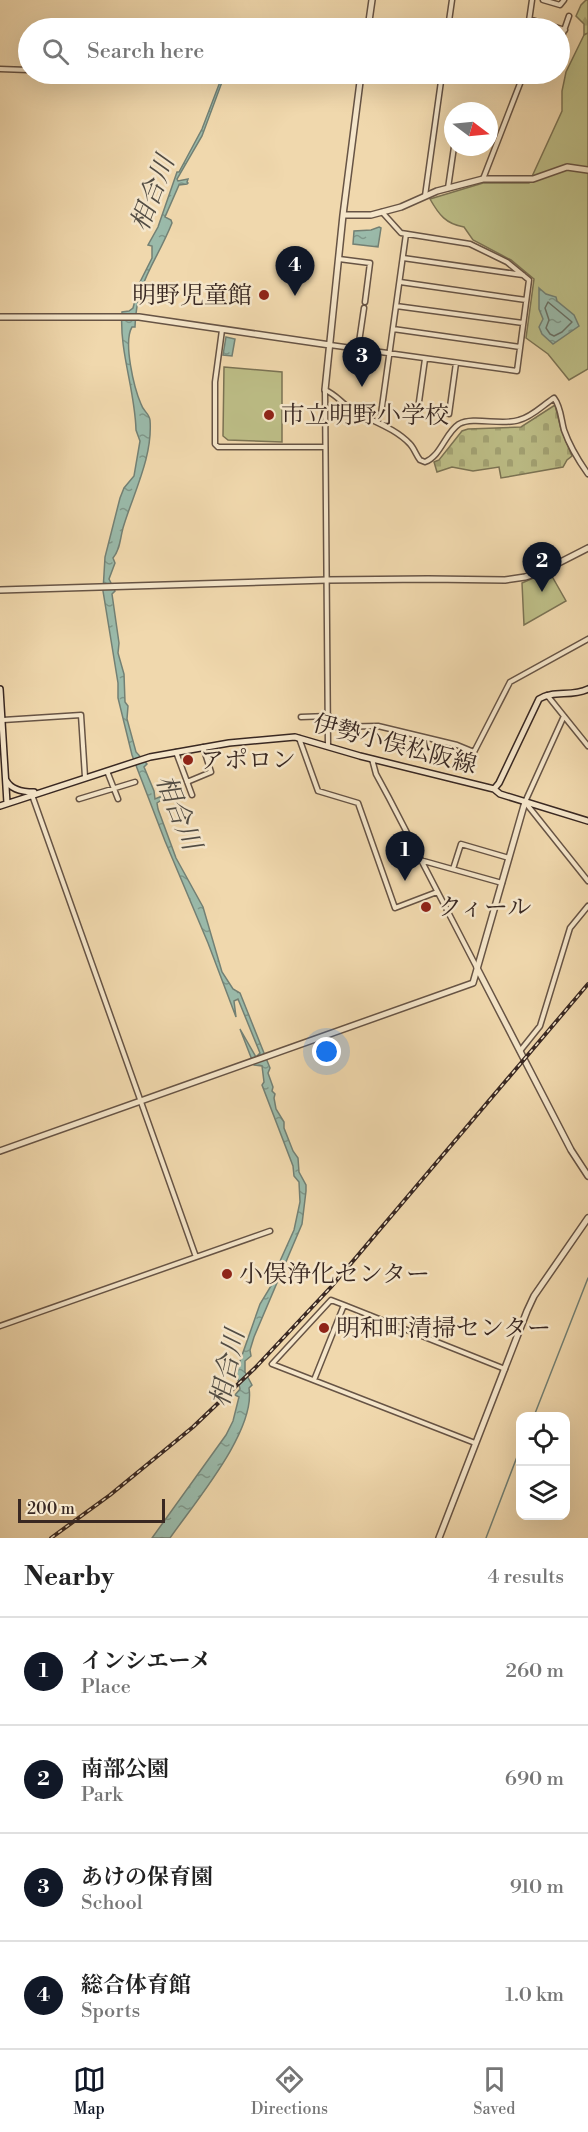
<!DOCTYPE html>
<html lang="en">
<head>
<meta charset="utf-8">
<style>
	:root { --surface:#fff; --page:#f2f2f2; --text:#222; --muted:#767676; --line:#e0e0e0; --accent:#111827 }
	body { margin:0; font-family:"Libre Bodoni","Noto Serif JP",serif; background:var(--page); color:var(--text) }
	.controls { position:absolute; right:18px; bottom:18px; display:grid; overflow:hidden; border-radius:12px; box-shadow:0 6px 24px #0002 }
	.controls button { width:54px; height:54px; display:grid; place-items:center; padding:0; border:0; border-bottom:2px solid var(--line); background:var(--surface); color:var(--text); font:30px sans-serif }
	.compass { position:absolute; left:444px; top:102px; width:54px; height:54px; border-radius:50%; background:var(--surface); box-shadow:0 6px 24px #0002; rotate:106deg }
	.scale { position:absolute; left:18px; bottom:15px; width:147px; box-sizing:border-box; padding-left:6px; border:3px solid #392822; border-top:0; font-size:16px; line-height:21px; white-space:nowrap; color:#392822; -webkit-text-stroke:4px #f5e6ca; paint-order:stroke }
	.you { position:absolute; left:327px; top:1052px; width:21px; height:21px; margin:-15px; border:4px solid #fff; border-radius:50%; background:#1a73e8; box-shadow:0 0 0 9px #1a73e833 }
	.badge { display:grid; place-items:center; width:39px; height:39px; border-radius:50%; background:var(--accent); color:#fff; font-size:20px; font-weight:700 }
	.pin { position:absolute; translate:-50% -50px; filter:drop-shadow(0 2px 3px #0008) }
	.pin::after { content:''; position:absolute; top:32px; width:21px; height:18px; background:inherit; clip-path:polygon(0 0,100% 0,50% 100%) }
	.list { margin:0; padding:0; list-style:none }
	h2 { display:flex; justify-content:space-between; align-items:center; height:78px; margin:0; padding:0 24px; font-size:26px }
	h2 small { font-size:20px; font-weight:400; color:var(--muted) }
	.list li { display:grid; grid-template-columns:39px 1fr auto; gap:18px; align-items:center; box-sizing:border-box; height:108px; padding:0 24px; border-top:2px solid var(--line) }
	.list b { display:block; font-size:22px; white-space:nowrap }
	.list p { margin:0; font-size:20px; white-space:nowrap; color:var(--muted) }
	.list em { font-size:20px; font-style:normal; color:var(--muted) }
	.icon { flex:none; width:33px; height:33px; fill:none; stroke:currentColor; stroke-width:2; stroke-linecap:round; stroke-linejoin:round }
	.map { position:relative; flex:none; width:588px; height:1538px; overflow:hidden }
	.search { position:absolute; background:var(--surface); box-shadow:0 6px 24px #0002; left:18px; right:18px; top:18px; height:66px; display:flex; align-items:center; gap:15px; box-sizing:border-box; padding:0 21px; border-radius:33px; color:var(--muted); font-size:22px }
	.sheet { height:510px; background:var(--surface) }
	nav { display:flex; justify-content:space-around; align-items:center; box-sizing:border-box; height:84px; border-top:2px solid var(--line); background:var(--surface); font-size:16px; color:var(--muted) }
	nav a { display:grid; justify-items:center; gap:3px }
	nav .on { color:var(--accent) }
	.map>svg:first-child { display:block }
	.forest { fill:url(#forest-firs); stroke:#7b7354; stroke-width:1.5 }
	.cemetery { fill:url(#cemetery-stones); stroke:#7b7354; stroke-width:1.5 }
	.green { fill:#bdbe87; stroke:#7b7354; stroke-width:1.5 }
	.water { fill:url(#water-ripples); stroke:#738074; stroke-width:1.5 }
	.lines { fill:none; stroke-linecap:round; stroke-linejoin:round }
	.shore { stroke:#6a7166; stroke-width:1.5 }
	.stream { stroke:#738074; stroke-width:1.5 }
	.minor-casing { stroke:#675445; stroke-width:7 }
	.tertiary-casing { stroke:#675445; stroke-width:8 }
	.secondary-casing { stroke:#392822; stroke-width:8 }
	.minor { stroke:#f5e6ca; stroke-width:4 }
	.tertiary { stroke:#f5e6ca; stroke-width:5 }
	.secondary { stroke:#f5e6ca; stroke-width:5 }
	.rail-casing { stroke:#392822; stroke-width:4 }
	.rail { stroke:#f5e6ca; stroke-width:1.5; stroke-dasharray:4.5; stroke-linecap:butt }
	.poi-dot { fill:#8f2418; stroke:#f5e6ca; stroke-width:2 }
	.labels { text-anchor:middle; stroke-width:5; stroke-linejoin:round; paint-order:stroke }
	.poi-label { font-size:24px; fill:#392822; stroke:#f5e6ca; text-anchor:start }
	.street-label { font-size:24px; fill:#392822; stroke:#f5e6ca }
	.water-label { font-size:26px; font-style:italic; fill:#514c44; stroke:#f5e6ca }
</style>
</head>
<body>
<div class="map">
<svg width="588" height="1538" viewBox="0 0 588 1538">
	<defs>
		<pattern id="forest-firs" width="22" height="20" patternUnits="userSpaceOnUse" patternTransform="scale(1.5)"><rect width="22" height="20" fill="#bdbe87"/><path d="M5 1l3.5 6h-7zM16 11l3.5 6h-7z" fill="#a3a374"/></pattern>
		<pattern id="cemetery-stones" width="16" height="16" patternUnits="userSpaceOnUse" patternTransform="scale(1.5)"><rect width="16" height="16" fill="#bdbe87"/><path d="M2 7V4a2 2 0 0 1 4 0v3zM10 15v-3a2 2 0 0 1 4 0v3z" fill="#a3a374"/></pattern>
		<pattern id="water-ripples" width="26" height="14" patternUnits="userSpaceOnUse" patternTransform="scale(1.5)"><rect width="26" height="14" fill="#9abaaa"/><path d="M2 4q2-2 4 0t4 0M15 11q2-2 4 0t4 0" fill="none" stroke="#7f978a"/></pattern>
	</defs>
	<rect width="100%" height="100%" fill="#f0d8ad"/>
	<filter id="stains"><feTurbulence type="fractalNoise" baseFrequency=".00333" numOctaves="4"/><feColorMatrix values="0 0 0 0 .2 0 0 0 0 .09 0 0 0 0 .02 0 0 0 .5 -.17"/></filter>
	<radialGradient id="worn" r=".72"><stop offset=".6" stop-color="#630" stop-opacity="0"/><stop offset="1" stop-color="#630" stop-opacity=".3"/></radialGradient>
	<path class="forest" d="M586 0H588V33L584 35V24L576 16 581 5Z"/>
	<path class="cemetery" d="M555 405 561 429 572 456 567 460 563 467 501 478 499 467 473 471 452 467 437 472 434 462 439 460 462 431 468 429 521 427Z"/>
	<path class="green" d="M588 33V369L569 380 548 354 526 338 534 279 511 260 473 240 464 227C446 224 439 215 430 199L483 183H529L562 111V91L566 72 584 35Z
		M224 367 282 372V442L228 440 223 436Z
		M549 571 566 601 524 625 522 583Z"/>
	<path class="water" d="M223 74H225L202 136 177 179 178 181 188 179 187 182 188 183 187 184 179 185 165 217 171 220 172 223C156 263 136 282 135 327H132C123 342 134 388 141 404 143 411 149 413 150 420 153 457 133 494 123 528 120 539 120 550 113 558L115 563 109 579 115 591 112 594 119 643 118 653 124 674 125 702 128 706 127 719 136 752 147 764 144 767 154 791 155 799 162 796 163 799 157 803 158 809 176 858 203 907 222 972 233 989 240 993 270 1068 268 1073 273 1087 272 1091 275 1094 274 1098 276 1109 284 1122V1128L293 1151 298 1158 299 1172 306 1185V1191L302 1224 254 1337 250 1350 251 1356 245 1361V1372L252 1385 249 1388C256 1431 195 1502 170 1538H152L226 1435 233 1421 239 1397 235 1395 240 1389 236 1371 237 1364 240 1361 260 1304 271 1286 276 1270 294 1230 300 1202 299 1182 294 1176 293 1166 262 1085 264 1082 262 1066 254 1065 240 1029 256 1057 260 1053 238 999 234 1001 236 1017 208 943 165 841 132 755 118 698V683L103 591 105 557 120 498 124 488 134 476 140 441 136 430C135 390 119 351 122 312L129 311 133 308 140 282 152 258V246L148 245 158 227 177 172H179L202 129Z
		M379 227 381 228 378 247 353 244 354 231 371 230Z
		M539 288 546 294 556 297 557 301 574 315 579 326 553 344 542 334 539 327 543 319 539 309Z
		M226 337 235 339 232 356 223 355Z"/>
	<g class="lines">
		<path class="shore" d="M548 302 572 322 562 332 554 336 550 334 546 328 549 320 545 308Z"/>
		<path class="stream" d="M534 1416 588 1278
			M486 1538 520 1449"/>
		<g class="minor-casing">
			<path id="minor" d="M543 0 560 5 564 0
				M529 19 565 30
				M448 28 452 0
				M528 28 532 0
				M560 42 569 16
				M0 69 28 70
				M483 179 521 81 522 74
				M448 188 454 147
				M425 196 442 74
				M403 258 523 275
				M339 259 370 263 365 302
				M400 282 526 300
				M396 306 523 323
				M393 329 520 347
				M222 330 215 382V444L218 447H325
				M330 345 517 371 529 280 507 262 470 244 401 233 382 212
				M358 349 364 308
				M381 414 406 234
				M449 414 456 363
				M417 416 425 359
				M547 695 588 746
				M564 716 525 802 588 881
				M301 717 329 716
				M3 720 81 715 85 777
				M329 727 378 726 457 745 474 752 510 682 588 639
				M299 738 318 791 358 803 395 908 437 892
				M328 746 325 390C335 394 340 401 348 407 367 420 393 426 410 444 414 448 416 455 420 460L425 462C441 456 445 433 459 424 474 416 502 426 519 420 532 417 543 405 554 398 561 407 561 419 564 430 570 447 578 460 588 474
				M176 752 192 795
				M372 759 376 774 389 798 477 968
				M107 771 118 799
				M187 782 211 772 203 747
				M32 795 196 1257
				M79 799 135 782
				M420 860 502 883
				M453 869 461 844 509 858
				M520 1051 540 1026 570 928 588 906
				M344 1305 331 1300 272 1364 475 1443
				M0 1326 270 1231
				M314 1380 344 1305 505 1369"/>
		</g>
		<g class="tertiary-casing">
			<path id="tertiary" d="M368 28 372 0
				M343 215H371L401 207 437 191 483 179H533L567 167 588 170
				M0 317H139L330 345
				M325 390 343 215 361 74
				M0 590 327 580 428 579 505 580 525 577 541 572 588 548
				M477 968 571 1150 588 1176
				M0 1151 473 983 525 802
				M439 1538 527 1311 534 1296 588 1218"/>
		</g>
		<g class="secondary-casing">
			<path id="secondary" d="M0 689 7 803
				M6 780C11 790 23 792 34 792
				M494 789 499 783 539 699C553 690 572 697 588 689
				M0 806 150 757 229 743 295 737 360 756 494 789 500 794 588 821"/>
		</g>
		<use href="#minor" class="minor"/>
		<use href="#tertiary" class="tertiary"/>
		<use href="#secondary" class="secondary"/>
		<g class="rail-casing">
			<path id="rail" d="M51 1538 110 1495 193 1427 255 1368 331 1287 588 984"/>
		</g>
		<use href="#rail" class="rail"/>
	</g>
	<g class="poi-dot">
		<circle cx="264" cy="295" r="6"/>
		<circle cx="269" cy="415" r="6"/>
		<circle cx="188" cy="760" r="6"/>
		<circle cx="426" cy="907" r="6"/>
		<circle cx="227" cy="1274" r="6"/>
		<circle cx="324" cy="1328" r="6"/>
	</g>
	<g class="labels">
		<g class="poi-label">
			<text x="252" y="303" text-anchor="end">明野児童館</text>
			<text x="281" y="423">市立明野小学校</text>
			<text x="200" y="768">アポロン</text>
			<text x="438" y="915">クィール</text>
			<text x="239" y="1282">小俣浄化センター</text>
			<text x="336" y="1336">明和町清掃センター</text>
		</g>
		<g class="street-label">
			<text transform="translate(395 744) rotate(15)" y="8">伊勢小俣松阪線</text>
		</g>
		<g class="water-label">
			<text transform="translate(152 193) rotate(-69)" y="9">相合川</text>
			<text transform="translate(179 812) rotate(68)" y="9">相合川</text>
			<text transform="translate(227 1368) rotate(-78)" y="9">相合川</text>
		</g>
	</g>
	<rect width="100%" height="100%" filter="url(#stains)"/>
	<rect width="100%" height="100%" fill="url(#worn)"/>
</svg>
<div class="controls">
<button><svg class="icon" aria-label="locate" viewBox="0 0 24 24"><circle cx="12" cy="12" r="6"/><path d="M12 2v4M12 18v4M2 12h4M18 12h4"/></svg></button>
<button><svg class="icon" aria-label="layers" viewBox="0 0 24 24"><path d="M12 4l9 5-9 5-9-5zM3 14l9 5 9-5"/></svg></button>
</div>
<svg class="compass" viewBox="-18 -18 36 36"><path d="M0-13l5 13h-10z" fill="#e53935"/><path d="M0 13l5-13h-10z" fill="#767676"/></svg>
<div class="scale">200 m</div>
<div class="you"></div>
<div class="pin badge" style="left:405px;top:881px">1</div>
<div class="pin badge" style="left:542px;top:592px">2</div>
<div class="pin badge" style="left:362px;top:387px">3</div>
<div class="pin badge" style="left:295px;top:296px">4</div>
<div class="search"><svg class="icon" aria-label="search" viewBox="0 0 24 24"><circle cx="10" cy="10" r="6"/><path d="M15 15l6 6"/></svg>Search here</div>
</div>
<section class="sheet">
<h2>Nearby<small>4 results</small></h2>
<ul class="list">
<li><span class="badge">1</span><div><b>インシエーメ</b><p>Place</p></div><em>260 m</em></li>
<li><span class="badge">2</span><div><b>南部公園</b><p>Park</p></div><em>690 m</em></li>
<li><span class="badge">3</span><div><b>あけの保育園</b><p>School</p></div><em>910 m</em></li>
<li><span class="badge">4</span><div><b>総合体育館</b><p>Sports</p></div><em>1.0 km</em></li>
</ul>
</section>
<nav>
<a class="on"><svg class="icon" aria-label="map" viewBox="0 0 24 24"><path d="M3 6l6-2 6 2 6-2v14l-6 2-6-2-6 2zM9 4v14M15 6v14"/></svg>Map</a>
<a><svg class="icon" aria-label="directions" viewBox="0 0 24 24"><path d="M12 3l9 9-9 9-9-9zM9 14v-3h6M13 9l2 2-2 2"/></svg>Directions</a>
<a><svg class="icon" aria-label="saved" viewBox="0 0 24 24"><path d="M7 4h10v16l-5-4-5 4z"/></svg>Saved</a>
</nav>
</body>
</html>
